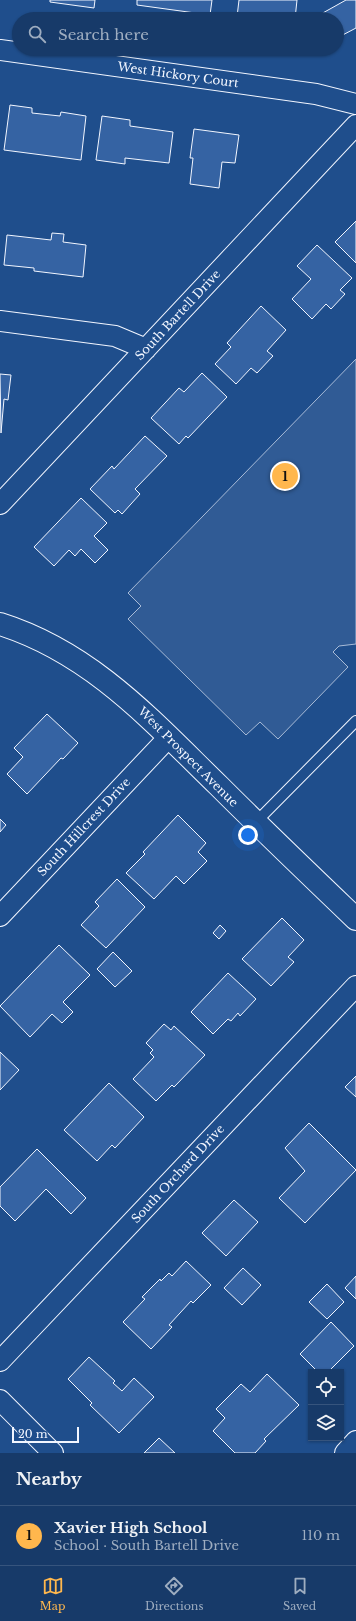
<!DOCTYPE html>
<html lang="en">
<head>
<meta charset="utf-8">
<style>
	:root { --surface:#173a69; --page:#244571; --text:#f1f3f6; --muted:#9eadc0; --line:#36547d; --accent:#ffb74d }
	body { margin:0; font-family:"Libre Baskerville",serif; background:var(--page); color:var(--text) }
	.controls { position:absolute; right:12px; bottom:12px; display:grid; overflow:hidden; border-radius:0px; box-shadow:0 1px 3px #0004 }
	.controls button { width:36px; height:36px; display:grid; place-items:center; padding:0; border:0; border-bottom:1px solid var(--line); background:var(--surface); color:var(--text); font:20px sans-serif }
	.scale { position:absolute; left:12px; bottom:10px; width:67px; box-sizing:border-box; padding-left:4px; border:2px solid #f2f6ff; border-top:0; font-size:11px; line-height:14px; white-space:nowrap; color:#f2f6ff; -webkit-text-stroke:3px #1f4e8c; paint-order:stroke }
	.you { position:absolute; left:248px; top:835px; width:14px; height:14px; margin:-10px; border:3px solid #fff; border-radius:50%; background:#1a73e8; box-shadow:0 0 0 6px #1a73e833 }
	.badge { display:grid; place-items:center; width:26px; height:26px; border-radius:50%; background:var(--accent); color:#111; font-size:13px; font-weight:700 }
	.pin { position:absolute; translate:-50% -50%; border:2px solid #fff; box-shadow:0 1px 4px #0006 }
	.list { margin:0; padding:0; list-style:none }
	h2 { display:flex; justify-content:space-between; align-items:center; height:52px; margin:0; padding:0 16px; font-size:17px }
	h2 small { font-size:13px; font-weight:400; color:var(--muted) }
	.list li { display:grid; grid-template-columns:26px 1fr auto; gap:12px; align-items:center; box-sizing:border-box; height:60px; padding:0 16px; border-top:1px solid var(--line) }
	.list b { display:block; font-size:15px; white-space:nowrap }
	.list p { margin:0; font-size:13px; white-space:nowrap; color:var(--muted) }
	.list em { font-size:13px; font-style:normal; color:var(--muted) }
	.icon { flex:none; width:22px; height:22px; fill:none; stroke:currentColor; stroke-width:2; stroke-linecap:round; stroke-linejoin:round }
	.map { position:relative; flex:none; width:356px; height:1453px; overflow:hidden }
	.search { position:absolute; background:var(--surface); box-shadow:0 1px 3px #0004; left:12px; right:12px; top:12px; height:44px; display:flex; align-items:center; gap:10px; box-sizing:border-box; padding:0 14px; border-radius:22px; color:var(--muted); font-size:15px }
	.sheet { height:112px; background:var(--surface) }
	nav { display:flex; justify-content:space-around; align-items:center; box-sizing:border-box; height:56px; border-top:1px solid var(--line); background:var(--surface); font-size:11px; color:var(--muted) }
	nav a { display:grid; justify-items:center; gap:2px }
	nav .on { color:var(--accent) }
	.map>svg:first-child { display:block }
	.built { fill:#305b95; stroke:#a8bbd7 }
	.building { fill:#3563a3; stroke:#f2f6ff }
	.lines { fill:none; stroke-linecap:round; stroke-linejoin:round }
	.service-casing { stroke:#f2f6ff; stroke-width:12 }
	.minor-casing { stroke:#f2f6ff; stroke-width:22 }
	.secondary-casing { stroke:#f2f6ff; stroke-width:24 }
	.service { stroke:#1f4e8c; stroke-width:10 }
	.minor { stroke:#1f4e8c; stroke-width:20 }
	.secondary { stroke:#1f4e8c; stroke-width:22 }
	.labels { text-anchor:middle; stroke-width:3; stroke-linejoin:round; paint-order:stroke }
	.street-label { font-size:12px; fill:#f2f6ff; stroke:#1f4e8c }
</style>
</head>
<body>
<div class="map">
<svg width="356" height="1453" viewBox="0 0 356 1453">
	<rect width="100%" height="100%" fill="#1f4e8c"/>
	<path class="built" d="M356 359V644L339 646 333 652 348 667 278 739 260 722 246 735 128 619 141 606 128 593Z"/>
	<path class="building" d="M50 0H95L94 8 50 2Z
		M137 0H212L210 15 137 5Z
		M239 0H297L295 19H252L237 17Z
		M346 0H356V28L337 38V19H324L321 14Z
		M10 105 32 108V113L60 116 61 112 86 116 81 160 4 150Z
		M102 116 130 120V126L173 132 169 163 125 158V164L96 160Z
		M194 129 239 135 235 163 222 162 219 188 190 184 193 158H190Z
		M356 221V263L335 242Z
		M52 233 64 234 63 242 86 245 83 277 34 271V268L4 265 7 235 51 240Z
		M317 245 352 278 340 290 345 294 331 309 326 304 312 319 292 299 311 279 297 266Z
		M261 306 286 330 267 351 273 356 257 373 251 368 236 384 215 364 231 347 227 343Z
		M202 373 227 397 188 438 186 436 179 444 151 418 179 388 184 392Z
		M0 374 11 375 8 400 4 399 1 433Z
		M145 436 167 456 135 489 140 494 122 514 118 510 115 513 90 489 112 466 114 469Z
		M81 498 107 523 94 536 108 550 95 563 81 549 75 556 69 550 54 566 34 547Z
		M47 714 78 743 63 759 61 758 27 794 7 774 23 757 14 748Z
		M178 815 206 843 198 852 207 861 184 884 176 876 154 899 126 873 145 854 143 852Z
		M0 819 6 825 0 832Z
		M117 879 145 907 106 948 81 925 99 906 95 902Z
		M282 918 304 940 288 957 294 962 271 986 242 959Z
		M220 925 226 931 219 939 213 933Z
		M59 945 90 975 63 1002 73 1012 62 1023 52 1014 30 1037 0 1006Z
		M113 952 132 971 115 987 97 969Z
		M228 973 256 999 240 1016 238 1013 231 1021 228 1019 213 1034 191 1012Z
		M164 1024 171 1030 174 1026 205 1055 174 1087 172 1085 156 1101 133 1079 154 1057 150 1053 153 1050 146 1043Z
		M0 1052 19 1070 0 1090Z
		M356 1076V1097L345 1087Z
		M109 1083 144 1117 115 1148 112 1145 97 1161 64 1130Z
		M309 1123 356 1170 305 1223 279 1198 305 1171 285 1148Z
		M37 1149 86 1198 71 1214 46 1189 15 1221 0 1206V1187Z
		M234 1200 258 1222 226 1256 202 1233Z
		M186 1261 211 1285 193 1303 191 1301 169 1325 172 1327 151 1349 123 1322 145 1299 142 1297 160 1279 161 1281 169 1273 172 1276Z
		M243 1268 261 1285 242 1305 224 1288Z
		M356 1276V1299L345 1288Z
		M327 1284 344 1302 327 1319 309 1302Z
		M331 1322 354 1346 328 1372H318L300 1354Z
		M89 1357 115 1381 113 1383 122 1391 134 1378 154 1397 119 1433 90 1405 92 1403 68 1379Z
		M267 1374 299 1405 264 1439 266 1441 255 1453H235L213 1431 225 1418 216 1409 241 1384 250 1392Z
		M159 1438 175 1453H144Z"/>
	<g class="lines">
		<g class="service-casing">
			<path id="service" d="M255 823 356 721"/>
		</g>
		<g class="minor-casing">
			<path id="minor" d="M0 50 316 94 356 104
				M0 321 115 336 146 349
				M0 504 356 125
				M0 916 169 737
				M0 1361 356 986
				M0 1400 53 1453
				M345 1453 356 1441"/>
		</g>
		<g class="secondary-casing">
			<path id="secondary" d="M0 624C92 653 152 721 219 786 264 831 310 875 356 919"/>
		</g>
		<use href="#service" class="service"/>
		<use href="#minor" class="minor"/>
		<use href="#secondary" class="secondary"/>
	</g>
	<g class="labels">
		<g class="street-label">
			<text transform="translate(178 75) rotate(8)" y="4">West Hickory Court</text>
			<text transform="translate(178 315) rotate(-47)" y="4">South Bartell Drive</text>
			<text transform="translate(188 757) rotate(45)" y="4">West Prospect Avenue</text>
			<text transform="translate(84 827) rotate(-47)" y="4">South Hillcrest Drive</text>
			<text transform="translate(178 1174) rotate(-47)" y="4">South Orchard Drive</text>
		</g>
	</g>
</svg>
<div class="controls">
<button><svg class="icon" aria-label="locate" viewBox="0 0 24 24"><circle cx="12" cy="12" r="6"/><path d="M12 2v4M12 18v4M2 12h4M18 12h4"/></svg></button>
<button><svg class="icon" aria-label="layers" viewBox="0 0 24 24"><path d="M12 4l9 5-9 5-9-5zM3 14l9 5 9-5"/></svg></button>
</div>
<div class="scale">20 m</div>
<div class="you"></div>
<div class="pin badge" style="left:285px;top:476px">1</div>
<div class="search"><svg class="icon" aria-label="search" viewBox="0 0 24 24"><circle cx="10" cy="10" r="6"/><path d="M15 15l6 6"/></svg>Search here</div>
</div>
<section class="sheet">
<h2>Nearby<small></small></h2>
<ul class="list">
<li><span class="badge">1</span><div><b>Xavier High School</b><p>School · South Bartell Drive</p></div><em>110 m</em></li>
</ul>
</section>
<nav>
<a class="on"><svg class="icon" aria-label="map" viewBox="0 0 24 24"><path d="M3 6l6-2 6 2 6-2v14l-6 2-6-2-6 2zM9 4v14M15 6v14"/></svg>Map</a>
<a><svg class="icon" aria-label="directions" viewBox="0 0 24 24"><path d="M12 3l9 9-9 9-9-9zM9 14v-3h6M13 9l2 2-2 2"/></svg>Directions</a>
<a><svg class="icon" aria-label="saved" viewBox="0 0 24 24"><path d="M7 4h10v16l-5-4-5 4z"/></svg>Saved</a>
</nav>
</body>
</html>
